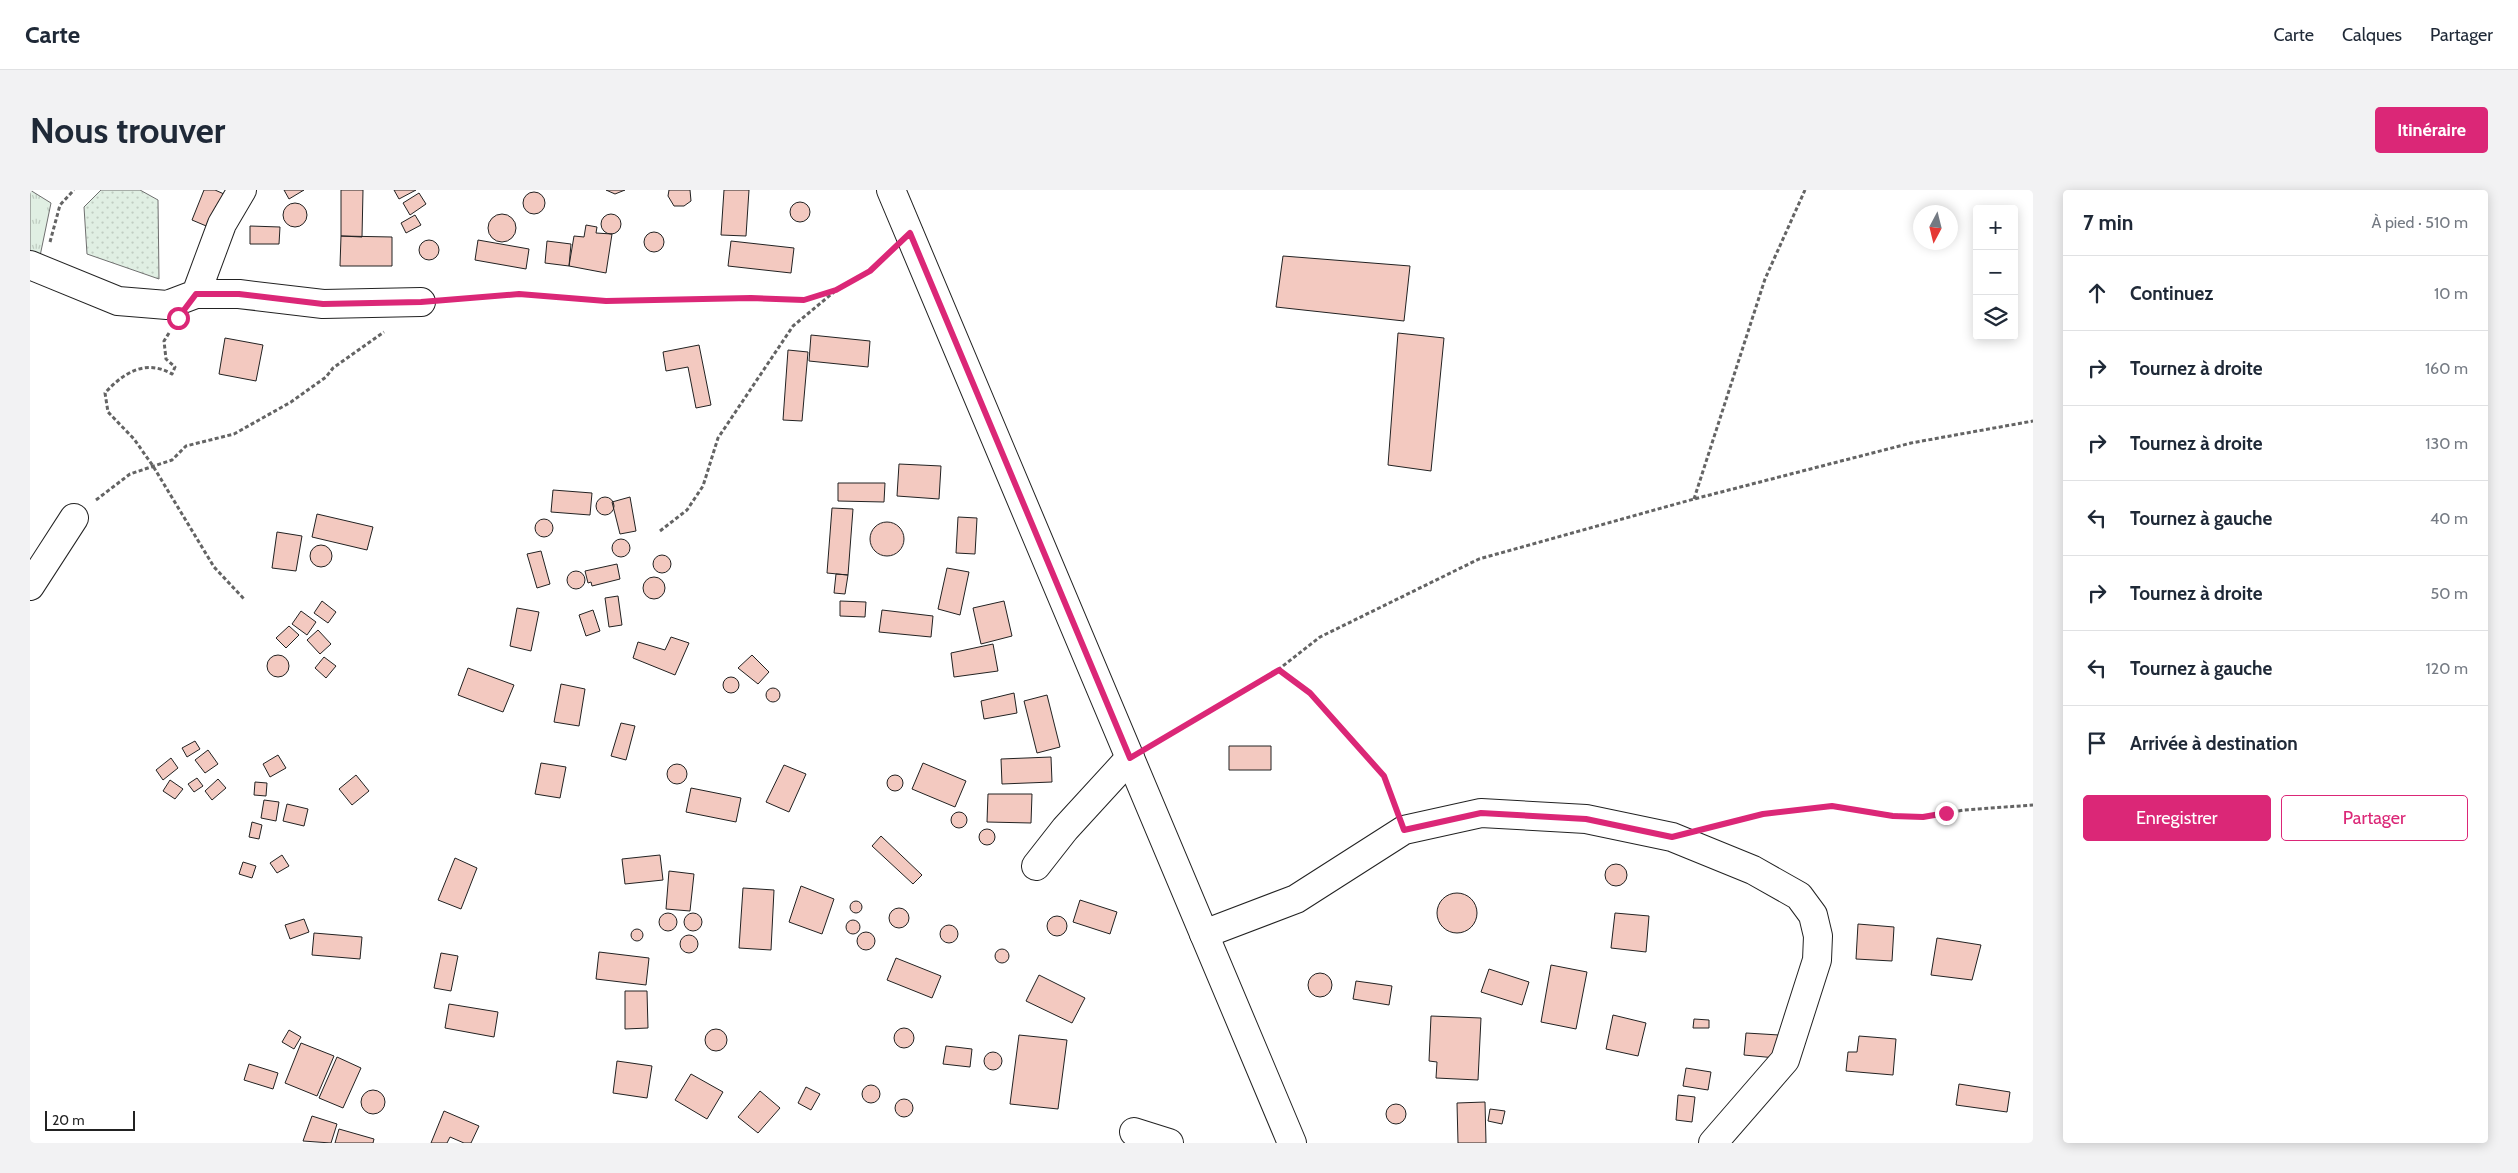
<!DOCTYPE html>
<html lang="fr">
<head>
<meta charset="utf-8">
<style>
	:root { --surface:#fff; --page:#f2f2f3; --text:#1f2937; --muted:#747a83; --line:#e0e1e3; --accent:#db2777 }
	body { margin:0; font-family:Cabin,sans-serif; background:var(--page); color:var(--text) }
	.controls { position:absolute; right:15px; top:15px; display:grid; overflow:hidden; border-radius:5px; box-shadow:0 2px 12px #0003 }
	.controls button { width:45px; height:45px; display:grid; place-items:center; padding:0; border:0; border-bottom:1px solid var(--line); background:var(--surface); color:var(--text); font:25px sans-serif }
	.compass { position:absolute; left:1883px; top:15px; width:45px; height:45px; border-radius:50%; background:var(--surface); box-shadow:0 2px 12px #0003; rotate:187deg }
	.scale { position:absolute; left:15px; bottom:12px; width:90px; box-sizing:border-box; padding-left:5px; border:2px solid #222; border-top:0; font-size:14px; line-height:18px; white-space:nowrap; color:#222; -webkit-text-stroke:4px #fff; paint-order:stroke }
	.stop { position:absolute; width:15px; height:15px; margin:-11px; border:4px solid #db2777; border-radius:50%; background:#fff }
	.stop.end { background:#db2777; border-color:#fff; box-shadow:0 1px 5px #0008 }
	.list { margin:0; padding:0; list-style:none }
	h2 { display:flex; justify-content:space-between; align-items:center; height:65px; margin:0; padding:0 20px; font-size:21px }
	h2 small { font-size:16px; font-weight:400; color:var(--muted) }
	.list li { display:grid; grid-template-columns:32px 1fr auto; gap:15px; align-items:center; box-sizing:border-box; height:75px; padding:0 20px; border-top:1px solid var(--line) }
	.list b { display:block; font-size:19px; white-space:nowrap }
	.list em { font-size:16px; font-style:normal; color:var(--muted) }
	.actions { display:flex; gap:10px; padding:15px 20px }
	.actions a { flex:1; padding:11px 0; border:1px solid var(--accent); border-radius:5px; text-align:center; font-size:18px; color:var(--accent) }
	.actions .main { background:var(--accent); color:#fff }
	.icon { flex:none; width:28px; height:28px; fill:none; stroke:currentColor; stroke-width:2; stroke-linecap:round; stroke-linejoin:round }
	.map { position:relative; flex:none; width:2003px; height:953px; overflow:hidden; border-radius:5px }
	header { display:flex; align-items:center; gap:30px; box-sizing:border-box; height:70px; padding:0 25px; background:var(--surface); border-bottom:1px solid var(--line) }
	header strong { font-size:24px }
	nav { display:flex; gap:28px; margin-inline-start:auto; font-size:18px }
	.intro { display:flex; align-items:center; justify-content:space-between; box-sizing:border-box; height:120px; padding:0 30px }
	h1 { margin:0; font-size:35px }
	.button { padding:12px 22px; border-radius:5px; background:var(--accent); color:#fff; font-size:18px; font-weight:700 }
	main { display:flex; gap:30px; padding:0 30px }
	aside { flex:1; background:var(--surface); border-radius:5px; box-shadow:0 2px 12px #0003 }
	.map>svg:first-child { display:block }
	.grass { fill:url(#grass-tufts); stroke:#6f6f6f }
	.park { fill:url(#park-dots); stroke:#6f6f6f }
	.building { fill:#f3c9c0; stroke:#222 }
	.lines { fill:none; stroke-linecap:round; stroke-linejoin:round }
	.minor-casing { stroke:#222; stroke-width:30 }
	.secondary-casing { stroke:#222; stroke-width:30 }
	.path { stroke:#646464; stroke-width:3; stroke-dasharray:4 2.5; stroke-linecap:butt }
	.minor { stroke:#fff; stroke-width:28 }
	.secondary { stroke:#fff; stroke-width:28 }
	.route { stroke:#db2777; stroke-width:6 }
</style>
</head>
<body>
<header>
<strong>Carte</strong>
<nav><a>Carte</a><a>Calques</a><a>Partager</a></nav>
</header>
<div class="intro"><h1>Nous trouver</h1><a class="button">Itinéraire</a></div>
<main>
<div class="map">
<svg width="2003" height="953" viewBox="0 0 2003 953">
	<defs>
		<pattern id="grass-tufts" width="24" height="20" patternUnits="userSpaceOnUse" patternTransform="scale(1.25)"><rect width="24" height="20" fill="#e0efe3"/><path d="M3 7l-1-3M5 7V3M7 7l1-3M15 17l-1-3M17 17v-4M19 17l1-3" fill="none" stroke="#c0cdc2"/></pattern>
		<pattern id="park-dots" width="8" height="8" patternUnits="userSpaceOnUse" patternTransform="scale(1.25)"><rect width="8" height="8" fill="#e0efe3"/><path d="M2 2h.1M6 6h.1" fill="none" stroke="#c0cdc2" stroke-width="1.8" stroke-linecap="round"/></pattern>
	</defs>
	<rect width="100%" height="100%" fill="#fff"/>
	<path class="grass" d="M0 0 21 13 9 71 0 66Z"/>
	<path class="park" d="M71 0H110L128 10 129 89 57 64 54 17Z"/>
	<path class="building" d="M174 0H185L194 4 181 38 162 30Z
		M254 0H274L259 9Z
		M311 0H333L332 47 311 46Z
		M364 0H386L369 9Z
		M576 0H595L585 4Z
		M639 0H660L661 11 654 16H644L638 6Z
		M694 0H719L716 46 691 45Z
		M493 13a11 11 0 1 1 22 0a11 11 0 1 1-22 0Z
		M389 3 396 14 380 25 373 13Z
		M760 22a10 10 0 1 1 20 0a10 10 0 1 1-20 0Z
		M253 25a12 12 0 1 1 24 0a12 12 0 1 1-24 0Z
		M571 34a10 10 0 1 1 20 0a10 10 0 1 1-20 0Z
		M458 38a14 14 0 1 1 28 0a14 14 0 1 1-28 0Z
		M385 25 391 35 376 43 371 33Z
		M556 35 567 37 566 43 582 44 576 83 539 76 544 46 554 47Z
		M220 36 250 37 249 54H220Z
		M614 52a10 10 0 1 1 20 0a10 10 0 1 1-20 0Z
		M311 46 362 47V76H310Z
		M448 50 499 59 496 79 445 70Z
		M389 60a10 10 0 1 1 20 0a10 10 0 1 1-20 0Z
		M517 51 541 54 539 76 515 73Z
		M701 51 764 58 761 83 698 76Z
		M1253 66 1380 76 1374 131 1246 117Z
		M1368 143 1414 148 1401 281 1358 275Z
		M781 145 840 151 838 177 779 171Z
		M195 148 233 155 226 191 189 184Z
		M669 155 681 215 666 218 658 177 636 181 633 162Z
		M758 160 778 162 772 231 753 230Z
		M869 274 911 276 909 309 867 306Z
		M808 293H855L854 312 808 311Z
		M523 300 562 303 560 325 521 322Z
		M600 307 606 341 590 344 582 312Z
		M566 316a9 9 0 1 1 18 0a9 9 0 1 1-18 0Z
		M802 318 823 319 818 385 797 383Z
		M287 324 343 337 337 360 282 347Z
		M928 327 947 328 945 364 926 363Z
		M505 338a9 9 0 1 1 18 0a9 9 0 1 1-18 0Z
		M840 349a17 17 0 1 1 34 0a17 17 0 1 1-34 0Z
		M247 342 272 346 266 381 242 378Z
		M582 358a9 9 0 1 1 18 0a9 9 0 1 1-18 0Z
		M280 366a11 11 0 1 1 22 0a11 11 0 1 1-22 0Z
		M511 361 520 394 507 398 497 364Z
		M623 374a9 9 0 1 1 18 0a9 9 0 1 1-18 0Z
		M587 374 590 389 562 396 561 392 558 393 555 381Z
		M917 378 939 382 930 425 908 419Z
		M537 390a9 9 0 1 1 18 0a9 9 0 1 1-18 0Z
		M806 384 818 385 815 404 804 403Z
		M613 398a11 11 0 1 1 22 0a11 11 0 1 1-22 0Z
		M588 406 592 435 579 437 575 408Z
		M292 411 306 422 298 433 284 423Z
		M810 411 836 412 835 427 810 426Z
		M974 411 982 446 951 454 943 418Z
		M487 418 509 422 501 461 480 456Z
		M563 420 570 441 556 446 549 425Z
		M852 420 903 426 901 447 849 442Z
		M271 421 286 432 277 445 262 434Z
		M259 436 269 445 256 458 246 448Z
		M288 440 301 454 290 464 277 450Z
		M641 447 659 453 645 485 603 468 608 452 635 460Z
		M963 454 968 481 924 487 921 463Z
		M722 465 739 482 728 494 708 478Z
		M237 476a11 11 0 1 1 22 0a11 11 0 1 1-22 0Z
		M294 467 306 476 296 488 285 478Z
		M438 478 484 495 473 522 428 505Z
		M693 495a8 8 0 1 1 16 0a8 8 0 1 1-16 0Z
		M531 494 555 499 549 536 524 532Z
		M736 505a7 7 0 1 1 14 0a7 7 0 1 1-14 0Z
		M984 503 987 523 954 529 951 511Z
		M1017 505 1030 557 1007 563 994 511Z
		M591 533 605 536 596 570 581 566Z
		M165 551 170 559 157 567 152 558Z
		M1199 556H1241V580H1199Z
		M178 560 188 574 175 583 165 570Z
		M248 565 256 578 240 587 233 574Z
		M1021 567 1022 592 972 594 971 569Z
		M141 568 148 578 133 590 126 580Z
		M511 573 536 577 530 608 505 604Z
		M893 573 936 591 925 617 882 599Z
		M637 584a10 10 0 1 1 20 0a10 10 0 1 1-20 0Z
		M754 575 776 584 759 622 736 612Z
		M857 593a8 8 0 1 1 16 0a8 8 0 1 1-16 0Z
		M326 585 339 601 322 615 309 599Z
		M167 588 173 596 164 602 158 594Z
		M188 589 196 598 182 610 175 601Z
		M140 590 153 599 145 609 133 601Z
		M225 592 237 593 236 606 224 605Z
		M661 598 711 608 706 632 656 622Z
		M958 604H1002L1001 633 957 632Z
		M234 610 249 612 246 631 231 628Z
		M257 614 278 619 274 636 253 631Z
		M921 630a8 8 0 1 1 16 0a8 8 0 1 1-16 0Z
		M222 632 232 635 229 649 219 647Z
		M949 647a8 8 0 1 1 16 0a8 8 0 1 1-16 0Z
		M851 646 892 685 883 694 842 656Z
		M252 665 259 676 247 683 240 673Z
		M630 665 633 690 595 694 592 669Z
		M425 668 447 678 431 719 408 710Z
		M213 672 226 676 222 688 209 684Z
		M1575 685a11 11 0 1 1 22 0a11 11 0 1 1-22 0Z
		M639 681 664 684 660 721 636 719Z
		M771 696 804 709 792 744 759 732Z
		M713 698 744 700 741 760 709 758Z
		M1407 723a20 20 0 1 1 40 0a20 20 0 1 1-40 0Z
		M1050 710 1087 722 1080 744 1043 732Z
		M820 717a6 6 0 1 1 12 0a6 6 0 1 1-12 0Z
		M859 728a10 10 0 1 1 20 0a10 10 0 1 1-20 0Z
		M1585 723 1619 726 1616 762 1581 758Z
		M629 732a9 9 0 1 1 18 0a9 9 0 1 1-18 0Z
		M654 732a9 9 0 1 1 18 0a9 9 0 1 1-18 0Z
		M1017 736a10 10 0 1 1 20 0a10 10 0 1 1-20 0Z
		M274 729 279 742 260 749 255 735Z
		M816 737a7 7 0 1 1 14 0a7 7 0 1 1-14 0Z
		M1828 734 1864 737 1862 771 1826 769Z
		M910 744a9 9 0 1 1 18 0a9 9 0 1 1-18 0Z
		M601 745a6 6 0 1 1 12 0a6 6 0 1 1-12 0Z
		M827 751a9 9 0 1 1 18 0a9 9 0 1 1-18 0Z
		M284 743 332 747 330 769 282 765Z
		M650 754a9 9 0 1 1 18 0a9 9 0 1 1-18 0Z
		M1907 748 1951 755 1942 790 1901 785Z
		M965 766a7 7 0 1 1 14 0a7 7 0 1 1-14 0Z
		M569 762 619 768 616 795 566 789Z
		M411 763 428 766 421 801 404 798Z
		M866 768 911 786 902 808 857 790Z
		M1521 775 1557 782 1546 839 1511 832Z
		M1459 779 1499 792 1492 815 1451 802Z
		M1278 795a12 12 0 1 1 24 0a12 12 0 1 1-24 0Z
		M1009 785 1055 808 1042 833 996 811Z
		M1326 791 1362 796 1359 815 1323 809Z
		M595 801H617L618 838 595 839Z
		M419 814 468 822 464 847 415 838Z
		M1583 825 1616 833 1608 866 1576 859Z
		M1401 826 1451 828 1448 890 1406 888 1407 872 1399 871Z
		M1664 829 1679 830V838H1663Z
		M864 848a10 10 0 1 1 20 0a10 10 0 1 1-20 0Z
		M675 850a11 11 0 1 1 22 0a11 11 0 1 1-22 0Z
		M259 840 271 847 264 859 252 852Z
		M1716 843 1749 845 1746 868 1714 865Z
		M989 845 1037 850 1028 919 980 914Z
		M1829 846 1866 849 1863 885 1816 881 1818 862H1827Z
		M271 853 304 866 287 906 255 893Z
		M916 856 942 859 940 877 913 874Z
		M954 871a9 9 0 1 1 18 0a9 9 0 1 1-18 0Z
		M307 867 331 878 313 918 289 908Z
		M587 871 622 876 617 908 583 903Z
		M219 874 248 883 243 899 214 890Z
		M1656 878 1681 882 1678 900 1653 896Z
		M661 884 693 902 677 929 645 910Z
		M1929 894 1980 902 1977 922 1926 915Z
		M832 904a9 9 0 1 1 18 0a9 9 0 1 1-18 0Z
		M776 897 790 904 781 920 768 913Z
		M331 912a12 12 0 1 1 24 0a12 12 0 1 1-24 0Z
		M730 901 750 918 728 943 708 927Z
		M1648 905 1665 907 1662 932 1646 930Z
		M865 918a9 9 0 1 1 18 0a9 9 0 1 1-18 0Z
		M1455 912 1456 953H1428L1427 913Z
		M1356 924a10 10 0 1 1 20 0a10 10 0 1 1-20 0Z
		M1460 919 1475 921 1472 934 1458 931Z
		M414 921 449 936 441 953H434L420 947 417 953H401Z
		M282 926 307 934 301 953 273 951Z
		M309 939 344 949 343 953H305Z"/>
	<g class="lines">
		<g class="minor-casing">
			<path id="minor" d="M0 75 88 111 137 115 166 104H209L293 114 391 112
				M166 104 192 34 212 0
				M0 396 44 328
				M1006 676 1035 639 1100 568
				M1174 744 1266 709 1374 640 1451 623 1556 629 1642 647 1723 680 1769 706 1783 725 1788 746 1787 770 1755 870 1683 953
				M1104 942 1139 953"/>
		</g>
		<g class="secondary-casing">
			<path id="secondary" d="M861 0 1262 953"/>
		</g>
		<path class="path" d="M20 52 30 15 44 0
			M420 110 489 104 576 111 721 108 774 110 806 100 840 81 857 64
			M139 143 134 151 136 169 145 177 142 184C116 169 94 182 75 203L78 222 104 249 123 276 184 377 214 409
			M1664 309 1735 89 1775 0
			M66 310 100 284 142 270 156 256 204 244 261 212 296 187 303 178 354 142
			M630 341 657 320 673 296 688 248 763 136 804 102
			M1249 479 1280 503 1354 586 1364 614
			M1125 553 1249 479 1290 447 1449 369 1664 309 1881 253 2003 231
			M1691 635 1733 624 1802 616 1863 625 1893 627 1934 620 2003 615"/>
		<use href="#minor" class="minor"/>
		<use href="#secondary" class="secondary"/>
	</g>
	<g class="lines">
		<path class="route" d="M148 128 166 104H209L293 114 391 112 489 104 576 111 721 108 774 110 806 100 840 81 880 43 1100 568 1249 480 1280 503 1354 586 1374 640 1451 623 1556 629 1642 647 1733 624 1802 616 1863 626 1893 627 1916 623"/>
	</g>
</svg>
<div class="controls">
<button>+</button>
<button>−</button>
<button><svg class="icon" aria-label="layers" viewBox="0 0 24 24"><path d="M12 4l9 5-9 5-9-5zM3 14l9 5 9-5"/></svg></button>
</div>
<svg class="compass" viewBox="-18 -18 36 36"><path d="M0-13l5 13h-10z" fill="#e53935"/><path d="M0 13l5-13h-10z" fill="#747a83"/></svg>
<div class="scale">20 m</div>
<div class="stop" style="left:148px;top:128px"></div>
<div class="stop end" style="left:1916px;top:623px"></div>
</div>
<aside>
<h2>7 min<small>À pied · 510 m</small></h2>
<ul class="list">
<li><svg class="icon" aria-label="ahead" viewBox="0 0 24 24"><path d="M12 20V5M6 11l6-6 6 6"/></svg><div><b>Continuez</b></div><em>10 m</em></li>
<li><svg class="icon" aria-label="right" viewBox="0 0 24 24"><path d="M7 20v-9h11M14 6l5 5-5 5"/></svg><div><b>Tournez à droite</b></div><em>160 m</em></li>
<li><svg class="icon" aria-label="right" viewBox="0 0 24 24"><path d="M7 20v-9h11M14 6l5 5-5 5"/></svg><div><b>Tournez à droite</b></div><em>130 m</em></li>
<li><svg class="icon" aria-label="left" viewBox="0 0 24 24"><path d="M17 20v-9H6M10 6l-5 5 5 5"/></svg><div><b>Tournez à gauche</b></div><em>40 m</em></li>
<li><svg class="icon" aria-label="right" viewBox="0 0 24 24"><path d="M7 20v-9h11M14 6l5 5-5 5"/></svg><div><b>Tournez à droite</b></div><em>50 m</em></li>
<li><svg class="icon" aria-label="left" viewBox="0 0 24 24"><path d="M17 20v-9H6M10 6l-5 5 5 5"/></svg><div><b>Tournez à gauche</b></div><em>120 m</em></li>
<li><svg class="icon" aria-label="arrive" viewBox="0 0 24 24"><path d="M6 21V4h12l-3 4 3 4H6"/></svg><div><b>Arrivée à destination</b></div></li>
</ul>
<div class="actions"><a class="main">Enregistrer</a><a>Partager</a></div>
</aside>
</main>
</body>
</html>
